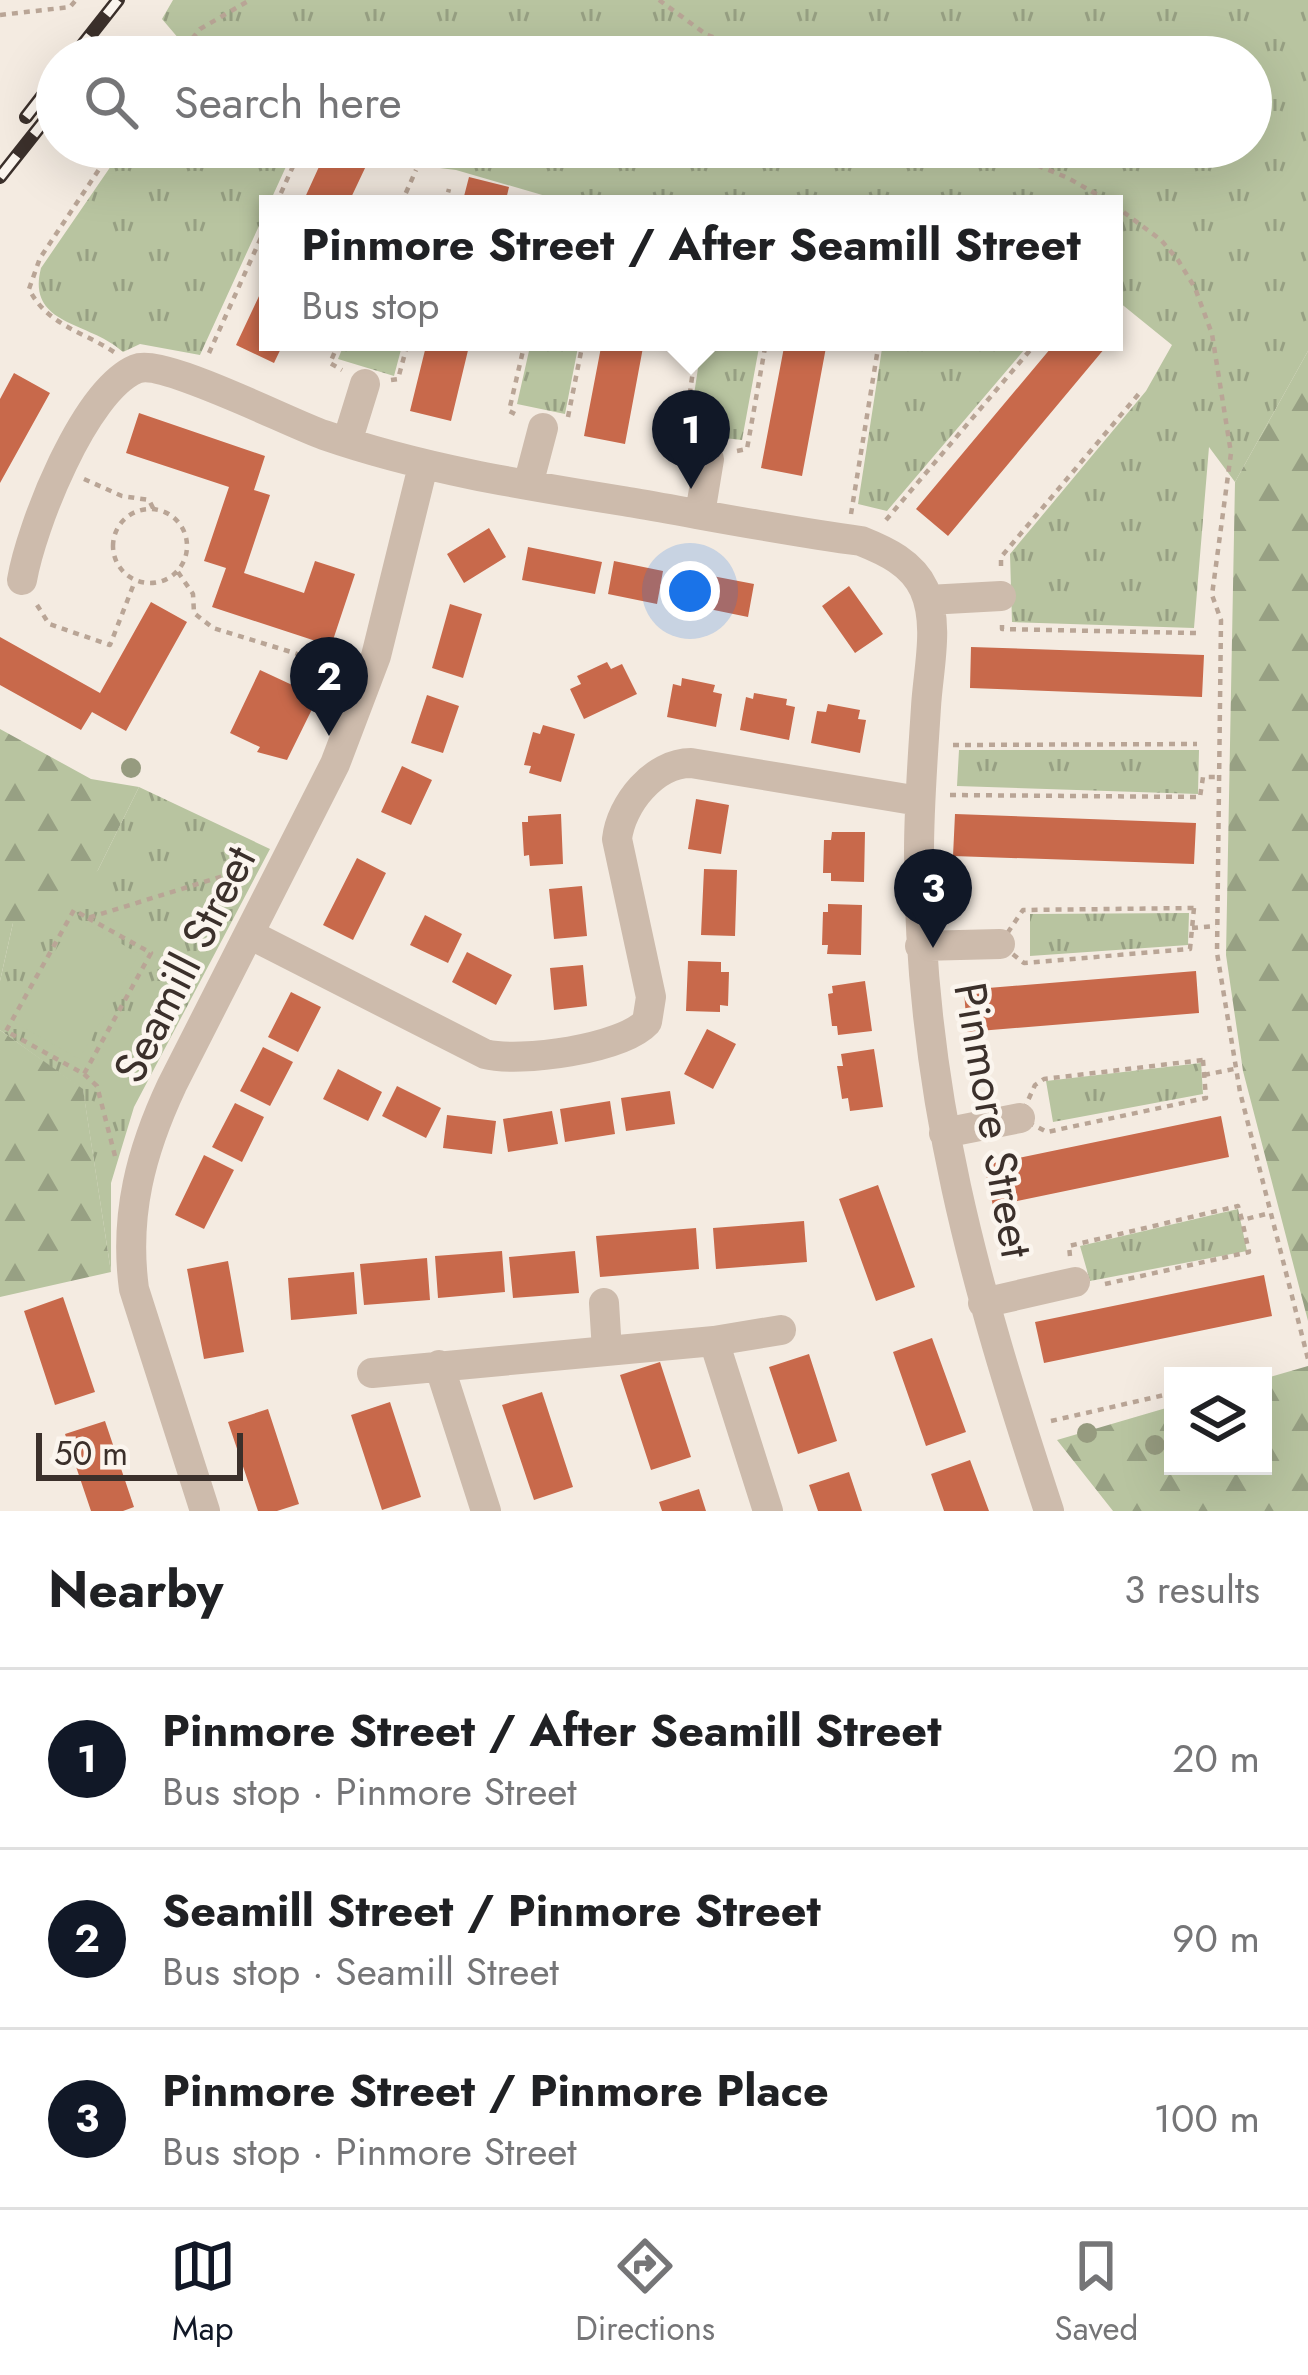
<!DOCTYPE html>
<html lang="en">
<head>
<meta charset="utf-8">
<style>
	:root { --surface:#fff; --page:#f2f2f2; --text:#202124; --muted:#757577; --line:#e0e0e0; --accent:#111827 }
	body { margin:0; font-family:Jost,sans-serif; background:var(--page); color:var(--text) }
	.controls { position:absolute; right:36px; bottom:36px; display:grid; overflow:hidden; border-radius:0px; box-shadow:0 12px 48px #0002 }
	.controls button { width:108px; height:108px; display:grid; place-items:center; padding:0; border:0; border-bottom:3px solid var(--line); background:var(--surface); color:var(--text); font:60px sans-serif }
	.scale { position:absolute; left:36px; bottom:30px; width:207px; box-sizing:border-box; padding-left:12px; border:6px solid #3b302b; border-top:0; font-size:33px; line-height:42px; white-space:nowrap; color:#3b302b; -webkit-text-stroke:9px #fbf5ee; paint-order:stroke }
	.you { position:absolute; left:690px; top:591px; width:42px; height:42px; margin:-30px; border:9px solid #fff; border-radius:50%; background:#1a73e8; box-shadow:0 0 0 18px #1a73e833 }
	.badge { display:grid; place-items:center; width:78px; height:78px; border-radius:50%; background:var(--accent); color:#fff; font-size:39px; font-weight:700 }
	.pin { position:absolute; translate:-50% -99px; filter:drop-shadow(0 3px 6px #0008) }
	.pin::after { content:''; position:absolute; top:63px; width:42px; height:36px; background:inherit; clip-path:polygon(0 0,100% 0,50% 100%) }
	.popup { position:absolute; left:259px; top:195px; width:864px; height:156px; box-sizing:border-box; display:grid; place-content:center; border-radius:0px; background:var(--surface); filter:drop-shadow(0 3px 9px #0005); font-size:39px; white-space:nowrap; color:var(--muted) }
	.popup b { font-size:45px; color:var(--text) }
	.popup::after { content:''; position:absolute; left:50%; top:100%; margin-left:-24px; border:24px solid transparent; border-top-color:var(--surface) }
	.list { margin:0; padding:0; list-style:none }
	h2 { display:flex; justify-content:space-between; align-items:center; height:156px; margin:0; padding:0 48px; font-size:51px }
	h2 small { font-size:39px; font-weight:400; color:var(--muted) }
	.list li { display:grid; grid-template-columns:78px 1fr auto; gap:36px; align-items:center; box-sizing:border-box; height:180px; padding:0 48px; border-top:3px solid var(--line) }
	.list b { display:block; font-size:45px; white-space:nowrap }
	.list p { margin:0; font-size:39px; white-space:nowrap; color:var(--muted) }
	.list em { font-size:39px; font-style:normal; color:var(--muted) }
	.icon { flex:none; width:66px; height:66px; fill:none; stroke:currentColor; stroke-width:2; stroke-linecap:round; stroke-linejoin:round }
	.map { position:relative; flex:none; width:1308px; height:1511px; overflow:hidden }
	.search { position:absolute; background:var(--surface); box-shadow:0 12px 48px #0002; left:36px; right:36px; top:36px; height:132px; display:flex; align-items:center; gap:30px; box-sizing:border-box; padding:0 42px; border-radius:66px; color:var(--muted); font-size:45px }
	.sheet { height:696px; background:var(--surface) }
	nav { display:flex; justify-content:space-around; align-items:center; box-sizing:border-box; height:168px; border-top:3px solid var(--line); background:var(--surface); font-size:33px; color:var(--muted) }
	nav a { display:grid; justify-items:center; gap:6px }
	nav .on { color:var(--accent) }
	.map>svg:first-child { display:block }
	.grass { fill:url(#grass-tufts) }
	.forest { fill:url(#forest-firs) }
	.green { fill:#b8c4a0 }
	.building { fill:#c8694b }
	.lines { fill:none; stroke-linecap:round; stroke-linejoin:round }
	.path { stroke:#b9a596; stroke-width:4.5; stroke-dasharray:6 6; stroke-linecap:butt }
	.minor { stroke:#cdbbac; stroke-width:30 }
	.rail-casing { stroke:#3b302b; stroke-width:14 }
	.rail { stroke:#fbf5ee; stroke-width:9; stroke-dasharray:27; stroke-linecap:butt }
	.tree { fill:#969b7f }
	.labels { text-anchor:middle; stroke-width:9; stroke-linejoin:round; paint-order:stroke }
	.street-label { font-size:45px; fill:#3b302b; stroke:#fbf5ee }
</style>
</head>
<body>
<div class="map">
<svg width="1308" height="1511" viewBox="0 0 1308 1511">
	<defs>
		<pattern id="grass-tufts" width="24" height="20" patternUnits="userSpaceOnUse" patternTransform="scale(3)"><rect width="24" height="20" fill="#b8c4a0"/><path d="M3 7l-1-3M5 7V3M7 7l1-3M15 17l-1-3M17 17v-4M19 17l1-3" fill="none" stroke="#97a083"/></pattern>
		<pattern id="forest-firs" width="22" height="20" patternUnits="userSpaceOnUse" patternTransform="scale(3)"><rect width="22" height="20" fill="#b8c4a0"/><path d="M5 1l3.5 6h-7zM16 11l3.5 6h-7z" fill="#97a083"/></pattern>
	</defs>
	<rect width="100%" height="100%" fill="#f4ebe1"/>
	<path class="grass" d="M173 0H1308V351L1235 482 1209 447 1194 628 1012 622 1010 554 1146 391 1172 345 1114 298V204H603L556 199 456 170 415 165 379 147H1251V57H189L191 53 162 19Z
		M124 147H295L200 355 140 344 123 352C89 321 26 326 41 268Z
		M345 342H403L394 376 338 359Z
		M531 342H579L565 414 517 404Z
		M702 342H760L742 440 688 434Z
		M883 342H1031L887 511 858 504Z
		M959 750H1199L1198 794 957 786Z
		M139 787 270 849 134 1107 111 1183V1272L83 1090 0 1030V981L13 923 98 870Z
		M1189 913 1188 945 1030 956V914Z
		M1201 1063 1203 1094 1053 1122 1046 1081Z
		M1238 1209 1247 1251 1090 1281 1080 1246Z"/>
	<path class="forest" d="M1308 351V1321L1243 1071 1226 955 1235 482Z
		M0 729 91 779 139 787 98 870 45 920 13 923 0 981Z
		M0 1030 83 1089 111 1272 0 1297Z
		M1308 1366V1511H1113L1057 1440 1173 1406V1466H1263V1379Z"/>
	<path class="green" d="M75 917 139 954 79 1059 14 1022Z"/>
	<path class="building" d="M328 147H375L348 204H302Z
		M469 177 509 187 505 204H462Z
		M268 277V342H284L274 363 236 345Z
		M427 342H470L451 421 410 411Z
		M602 342H644L625 444 584 436Z
		M785 342H827L802 476 761 468Z
		M1056 342H1110L948 536 916 509Z
		M14 373 50 393 0 483V399Z
		M139 413 265 456 254 490 270 495 244 573 304 593 315 561 355 574 331 646 212 607 226 568 204 561 229 487 126 453Z
		M489 528 506 557 464 583 447 554Z
		M528 547 602 562 595 594 522 580Z
		M614 561 663 571 657 604 608 594Z
		M681 570 754 584 748 617 675 602Z
		M849 586 883 634 855 653 822 606Z
		M151 602 187 622 126 731 92 712 81 730 0 685V637L100 693Z
		M450 604 482 614 463 678 432 668Z
		M971 647 1204 655 1202 697 970 688Z
		M607 662 611 669 622 664 637 694 584 719 570 689 581 684 577 676Z
		M260 670 318 697 287 760 257 752 260 747 230 733Z
		M682 678 715 685 713 692 722 694 716 727 667 717 673 684 681 686Z
		M754 693 787 699 786 705 795 707 789 740 740 730 746 697 753 699Z
		M427 695 459 706 443 753 411 743Z
		M828 704 860 710 858 719 866 720 860 753 811 743 817 711 826 712Z
		M543 725 575 734 561 782 529 773 531 766 524 765 533 732 540 734Z
		M402 766 432 780 411 825 381 812Z
		M696 799 729 805 721 854 688 849Z
		M561 814 563 864 530 866 529 855 524 856 522 822H528V816Z
		M955 814 1196 823 1194 864 953 856Z
		M832 832H865L864 882 831 881V873H823L824 840H831Z
		M357 858 386 873 353 940 323 925Z
		M704 869 737 870 735 936 701 935Z
		M582 886 587 936 554 939 549 889Z
		M828 904 862 905 861 955 827 954 828 945H822L823 912H828Z
		M425 915 462 934 448 963 410 945Z
		M467 952 512 975 496 1005 452 982Z
		M688 961 721 962V972H729L728 1006 720 1005V1012L686 1011Z
		M583 965 587 1006 554 1010 550 968Z
		M1196 971 1199 1013 967 1032 964 990Z
		M865 981 872 1031 838 1035 837 1026H832L828 994 833 993 832 986Z
		M291 992 321 1007 298 1052 268 1037Z
		M707 1029 736 1044 713 1089 684 1074Z
		M263 1047 293 1062 270 1106 240 1091Z
		M874 1049 883 1107 850 1111 848 1098 842 1099 837 1066H843L841 1054Z
		M338 1069 382 1092 368 1121 323 1099Z
		M397 1086 441 1108 426 1138 382 1116Z
		M670 1091 675 1124 626 1131 621 1098Z
		M610 1101 615 1134 565 1142 560 1109Z
		M235 1103 264 1117 242 1162 212 1147Z
		M552 1111 558 1144 508 1152 503 1119Z
		M447 1115 496 1121 492 1154 443 1148Z
		M1221 1116 1229 1157 993 1206 984 1165Z
		M204 1155 234 1170 204 1229 175 1215Z
		M878 1185 915 1287 876 1301 839 1199Z
		M804 1221 807 1262 716 1269 713 1228Z
		M696 1228 699 1269 600 1277 596 1236Z
		M502 1251 505 1292 438 1298 435 1256Z
		M575 1251 579 1293 513 1298 509 1257Z
		M427 1258 430 1300 364 1305 360 1264Z
		M228 1261 244 1352 204 1359 187 1269Z
		M354 1272 357 1314 291 1320 288 1278Z
		M1264 1275 1272 1316 1044 1363 1035 1322Z
		M63 1297 95 1392 55 1405 24 1311Z
		M932 1338 966 1432 926 1446 893 1352Z
		M809 1354 837 1441 798 1454 769 1367Z
		M660 1362 691 1457 651 1470 620 1375Z
		M542 1392 573 1487 534 1500 502 1405Z
		M390 1402 421 1497 382 1510 351 1415Z
		M268 1409 299 1504 277 1511H258L228 1422Z
		M105 1421 134 1507 123 1511H91L65 1434Z
		M970 1460 989 1511H944L931 1474Z
		M849 1472 862 1511H818L809 1485Z
		M699 1489 706 1511H662L659 1502Z"/>
	<g class="lines">
		<path class="path" d="M659 0 707 35 768 57
			M0 15 70 7 76 0
			M177 57 200 29 250 0
			M993 147 1068 178 1112 203
			M276 204 299 153
			M401 204 416 170
			M445 204 449 189
			M1114 205 1161 240 1178 260 1195 288 1212 334 1231 453 1212 595 1221 620 1217 953 1240 1092 1308 1359
			M339 342 330 363 342 370
			M114 352C82 331 47 325 29 289L40 258 114 147
			M209 353 268 222
			M391 380 398 379 408 342
			M515 414 509 411 525 342
			M568 417 583 342
			M683 442 697 342
			M737 451 747 449 766 342
			M84 479 122 496 149 500 153 508
			M113 546a37 37 0 1 1 74 0a37 37 0 1 1-74 0Z
			M851 514 879 342
			M886 520 1037 342
			M1001 566V557L1142 390
			M178 572 193 594 194 613 213 628 340 667
			M37 605 49 624 110 645 135 581
			M1002 625V629L1196 633
			M953 745 1197 744
			M950 795 1200 797 1203 777H1221
			M1194 908 1190 949 1024 963 1000 944 1023 910Z
			M88 918 151 953 84 1074 6 1031 74 910 88 918 249 868
			M1192 928 1216 926
			M1203 1060 1206 1098 1047 1132 1020 1118 1035 1085 1044 1079Z
			M84 1074 97 1086 115 1156
			M1204 1075 1234 1069
			M1070 1256 1069 1246 1238 1206 1242 1220 1270 1213
			M1105 1284 1249 1252 1242 1220
			M1051 1421 1173 1393"/>
		<path class="minor" d="M347 442 365 384
			M528 485 543 428
			M700 514 709 459
			M22 580C31 527 84 391 136 369 163 358 289 423 324 435 425 470 530 486 635 503 710 516 785 531 861 541 886 551 912 563 924 589 940 624 928 670 926 707 923 755 919 804 919 852 919 1093 975 1286 1049 1511
			M928 600 1001 596
			M251 935 485 1054C520 1063 622 1049 647 1022L651 997 617 839C621 804 654 763 691 763L919 801
			M920 946 1000 944
			M944 1133 1020 1118
			M604 1303 607 1351
			M983 1303 1075 1282
			M714 1341 768 1511
			M439 1365 486 1511
			M372 1373 714 1341 781 1330
			M205 1511 134 1289C124 1215 141 1151 172 1085L335 764 376 656 423 466"/>
		<g class="rail-casing">
			<path id="rail" d="M73 57 118 0
				M26 117 57 77
				M0 177 57 105"/>
		</g>
		<use href="#rail" class="rail"/>
	</g>
	<g class="tree">
		<circle cx="131" cy="768" r="10"/>
		<circle cx="1087" cy="1433" r="10"/>
		<circle cx="1155" cy="1445" r="10"/>
	</g>
	<g class="labels">
		<g class="street-label">
			<text transform="translate(184 964) rotate(-63)" y="16">Seamill Street</text>
			<text transform="translate(994 1120) rotate(80)" y="16">Pinmore Street</text>
		</g>
	</g>
</svg>
<div class="controls">
<button><svg class="icon" aria-label="layers" viewBox="0 0 24 24"><path d="M12 4l9 5-9 5-9-5zM3 14l9 5 9-5"/></svg></button>
</div>
<div class="scale">50 m</div>
<div class="you"></div>
<div class="pin badge" style="left:691px;top:489px">1</div>
<div class="popup"><b>Pinmore Street / After Seamill Street</b>Bus stop</div>
<div class="pin badge" style="left:329px;top:736px">2</div>
<div class="pin badge" style="left:933px;top:948px">3</div>
<div class="search"><svg class="icon" aria-label="search" viewBox="0 0 24 24"><circle cx="10" cy="10" r="6"/><path d="M15 15l6 6"/></svg>Search here</div>
</div>
<section class="sheet">
<h2>Nearby<small>3 results</small></h2>
<ul class="list">
<li><span class="badge">1</span><div><b>Pinmore Street / After Seamill Street</b><p>Bus stop · Pinmore Street</p></div><em>20 m</em></li>
<li><span class="badge">2</span><div><b>Seamill Street / Pinmore Street</b><p>Bus stop · Seamill Street</p></div><em>90 m</em></li>
<li><span class="badge">3</span><div><b>Pinmore Street / Pinmore Place</b><p>Bus stop · Pinmore Street</p></div><em>100 m</em></li>
</ul>
</section>
<nav>
<a class="on"><svg class="icon" aria-label="map" viewBox="0 0 24 24"><path d="M3 6l6-2 6 2 6-2v14l-6 2-6-2-6 2zM9 4v14M15 6v14"/></svg>Map</a>
<a><svg class="icon" aria-label="directions" viewBox="0 0 24 24"><path d="M12 3l9 9-9 9-9-9zM9 14v-3h6M13 9l2 2-2 2"/></svg>Directions</a>
<a><svg class="icon" aria-label="saved" viewBox="0 0 24 24"><path d="M7 4h10v16l-5-4-5 4z"/></svg>Saved</a>
</nav>
</body>
</html>
